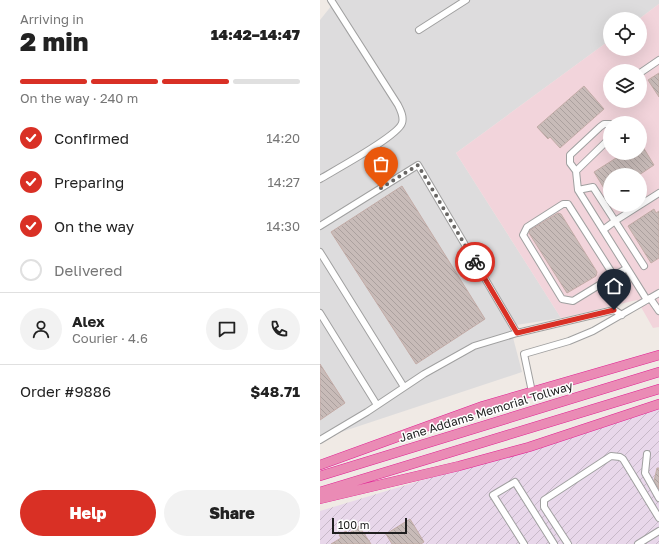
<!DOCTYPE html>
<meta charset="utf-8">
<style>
body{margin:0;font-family:"Golos Text",sans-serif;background:#f2f2f2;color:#222;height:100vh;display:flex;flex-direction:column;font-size:15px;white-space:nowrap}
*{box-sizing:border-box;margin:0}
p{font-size:13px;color:#767676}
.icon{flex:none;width:22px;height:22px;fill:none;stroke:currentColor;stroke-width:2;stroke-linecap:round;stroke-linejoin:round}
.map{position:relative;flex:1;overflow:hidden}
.sheet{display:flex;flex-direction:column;background:#fff;width:320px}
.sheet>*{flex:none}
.tools{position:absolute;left:283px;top:12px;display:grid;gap:8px}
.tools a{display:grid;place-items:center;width:44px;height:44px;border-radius:50%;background:#fff;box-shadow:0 4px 16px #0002;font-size:20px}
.scale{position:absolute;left:12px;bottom:10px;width:75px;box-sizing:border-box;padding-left:4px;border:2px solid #1f1f1f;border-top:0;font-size:11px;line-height:14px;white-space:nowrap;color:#1f1f1f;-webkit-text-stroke:3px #fff;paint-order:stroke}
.pin{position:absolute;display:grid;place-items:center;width:34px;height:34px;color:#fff;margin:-41px -17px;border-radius:50% 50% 50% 0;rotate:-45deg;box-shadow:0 0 4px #0007}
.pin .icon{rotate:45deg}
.courier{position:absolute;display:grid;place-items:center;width:40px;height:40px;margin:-20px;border:3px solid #d93025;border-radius:50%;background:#fff;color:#222;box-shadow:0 1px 5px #0007}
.summary em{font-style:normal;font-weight:800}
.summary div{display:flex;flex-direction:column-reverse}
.summary{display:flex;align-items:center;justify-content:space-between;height:68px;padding:0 20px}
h1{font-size:26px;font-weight:800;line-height:30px}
.bar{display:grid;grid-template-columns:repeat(4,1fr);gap:6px 4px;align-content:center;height:48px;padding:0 20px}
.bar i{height:5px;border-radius:3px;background:#e0e0e0}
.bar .on{background:#d93025}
.bar p{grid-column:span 4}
.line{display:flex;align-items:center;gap:10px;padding:0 20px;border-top:1px solid #e0e0e0}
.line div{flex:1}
.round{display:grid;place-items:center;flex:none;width:42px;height:42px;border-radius:21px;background:#f2f2f2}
ol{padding:0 20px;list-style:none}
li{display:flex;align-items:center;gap:12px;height:44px}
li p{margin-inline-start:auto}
li .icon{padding:4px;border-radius:50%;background:#d93025;color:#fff;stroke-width:4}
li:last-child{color:#767676}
li i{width:22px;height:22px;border:2px solid #e0e0e0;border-radius:50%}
.cta{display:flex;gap:8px;margin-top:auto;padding:8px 20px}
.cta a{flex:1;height:46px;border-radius:24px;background:#d93025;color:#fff;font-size:16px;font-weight:800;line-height:46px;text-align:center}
.cta a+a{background:#f2f2f2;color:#222}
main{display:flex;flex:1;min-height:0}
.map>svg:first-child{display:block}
.residential{fill:#dddcdd}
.commercial{fill:#f2d4db;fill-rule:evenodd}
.industrial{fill:url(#industrial-furrows)}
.building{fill:url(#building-back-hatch);stroke:#c3aca7}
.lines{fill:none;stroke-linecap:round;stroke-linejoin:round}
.minor-casing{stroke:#a0a0a0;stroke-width:8}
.highway-casing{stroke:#e12094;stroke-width:10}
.minor{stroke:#fff;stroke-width:6}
.highway{stroke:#ea8bb5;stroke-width:9}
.done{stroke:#686664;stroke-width:4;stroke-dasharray:0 7.2}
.route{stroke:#d93025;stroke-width:5}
.labels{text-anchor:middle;stroke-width:3;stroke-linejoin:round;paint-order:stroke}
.street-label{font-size:12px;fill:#1f1f1f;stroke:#fff}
</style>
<main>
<section class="sheet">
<div class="summary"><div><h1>2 min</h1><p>Arriving in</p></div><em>14:42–14:47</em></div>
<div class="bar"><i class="on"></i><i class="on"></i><i class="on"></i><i></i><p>On the way · 240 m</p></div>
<ol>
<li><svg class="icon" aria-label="check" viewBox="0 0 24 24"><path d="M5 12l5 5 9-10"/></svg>Confirmed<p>14:20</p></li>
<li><svg class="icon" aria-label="check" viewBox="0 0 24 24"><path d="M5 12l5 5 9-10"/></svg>Preparing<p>14:27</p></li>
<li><svg class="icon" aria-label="check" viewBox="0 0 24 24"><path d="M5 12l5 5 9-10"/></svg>On the way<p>14:30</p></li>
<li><i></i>Delivered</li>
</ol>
<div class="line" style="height:72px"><a class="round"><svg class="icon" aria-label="person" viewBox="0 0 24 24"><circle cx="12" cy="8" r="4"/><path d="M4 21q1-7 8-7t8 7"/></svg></a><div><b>Alex</b><p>Courier · 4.6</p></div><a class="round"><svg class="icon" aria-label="chat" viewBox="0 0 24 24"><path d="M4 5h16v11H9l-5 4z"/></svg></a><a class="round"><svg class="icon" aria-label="phone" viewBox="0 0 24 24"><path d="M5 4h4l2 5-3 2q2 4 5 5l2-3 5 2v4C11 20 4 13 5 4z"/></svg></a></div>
<div class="line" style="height:52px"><div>Order #9886</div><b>$48.71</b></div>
<div class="cta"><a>Help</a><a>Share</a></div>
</section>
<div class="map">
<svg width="339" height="544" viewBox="0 0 339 544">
<defs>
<pattern id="industrial-furrows" width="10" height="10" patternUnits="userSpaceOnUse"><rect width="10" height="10" fill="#e8d7ea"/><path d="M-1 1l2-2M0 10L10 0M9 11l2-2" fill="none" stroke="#c7b8c8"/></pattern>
<pattern id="building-back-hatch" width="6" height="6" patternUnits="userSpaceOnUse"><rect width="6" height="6" fill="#c8bbb8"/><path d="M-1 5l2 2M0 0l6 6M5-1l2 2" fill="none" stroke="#aba09e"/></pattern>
</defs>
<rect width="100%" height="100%" fill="#f0eae5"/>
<path class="residential" d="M16,0H339V4L319,19H290V40L136,153L241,318L190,326L202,372L0,439V20Z"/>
<path class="commercial" d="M339,4V327L333,328L317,300L241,318L136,153L290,40V49H320V19H319ZM290,71H320V101H290ZM290,123H320V153H290ZM290,175H320V205H290Z"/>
<path class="industrial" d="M339,409V544H0V511Z"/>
<path class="building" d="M339,73V97L328,80Z
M264,86L284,109L240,148L230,137L228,139L217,127Z
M320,142L334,165L319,175H290V198L274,172L304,153H320Z
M82,186L165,319L96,364L11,232Z
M334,209L336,213L339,211V258L331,263L308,226Z
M238,213L241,214L277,272L276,276L247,293L209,233L210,230Z
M0,364L25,403L0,420Z
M337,468H339V489L334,481Z
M90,519L104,542L101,544H72L66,534Z
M39,526L51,544H11L21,538L19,535L26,531L28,534Z"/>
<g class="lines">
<defs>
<path id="minor" d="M99,30L146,0
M320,73L339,60
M290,124H284L280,127L250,155V163L256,171L258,190L327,300
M256,171L290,138
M0,179C15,170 78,136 82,123C84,117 81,111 78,105L11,0
M258,190L273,187L295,221L339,193
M0,226L98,165L197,333
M283,230L295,221L324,266
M0,252L84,387
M294,276L248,204H243L207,227L203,235L242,299L253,301L307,268
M330,298L339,311
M0,313L57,405
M212,392L204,354L249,341L273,331L339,293
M0,440L47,412L104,374L154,346L197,333L294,310L302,315
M327,454L325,473L339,498
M204,544L173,495L195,482L234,544
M248,544L224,507V500L291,456L300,457L303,459L339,518
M318,544L339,531"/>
<path id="highway" d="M0,465L163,406L339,355
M0,476L339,372
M0,492L339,389
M0,499L139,466L209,447L339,404"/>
</defs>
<use href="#minor" class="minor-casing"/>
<use href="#highway" class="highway-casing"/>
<use href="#minor" class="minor"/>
<use href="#highway" class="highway"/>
</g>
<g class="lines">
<path class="done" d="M61,188L98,165L155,262"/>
<path class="route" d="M155,262L197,333L294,310"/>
</g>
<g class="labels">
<g class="street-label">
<text transform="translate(166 412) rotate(-17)" y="4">Jane Addams Memorial Tollway</text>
</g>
</g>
</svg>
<div class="tools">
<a><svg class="icon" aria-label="locate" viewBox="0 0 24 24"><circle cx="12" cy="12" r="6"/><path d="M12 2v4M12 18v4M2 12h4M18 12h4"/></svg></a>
<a><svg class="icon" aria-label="layers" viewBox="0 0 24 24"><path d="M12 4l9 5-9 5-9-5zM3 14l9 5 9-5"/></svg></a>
<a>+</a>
<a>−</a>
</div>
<div class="scale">100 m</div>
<div class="pin" style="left:61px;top:188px;background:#ea580c"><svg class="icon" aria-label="bag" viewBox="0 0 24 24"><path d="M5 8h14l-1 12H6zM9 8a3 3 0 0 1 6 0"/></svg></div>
<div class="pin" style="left:294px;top:310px;background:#1f2937"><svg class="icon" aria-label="home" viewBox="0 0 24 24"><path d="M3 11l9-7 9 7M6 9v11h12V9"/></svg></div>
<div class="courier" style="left:155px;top:262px"><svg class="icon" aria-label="bike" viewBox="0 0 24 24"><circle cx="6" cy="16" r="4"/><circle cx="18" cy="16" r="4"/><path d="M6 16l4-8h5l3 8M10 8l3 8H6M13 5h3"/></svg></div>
</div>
</main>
